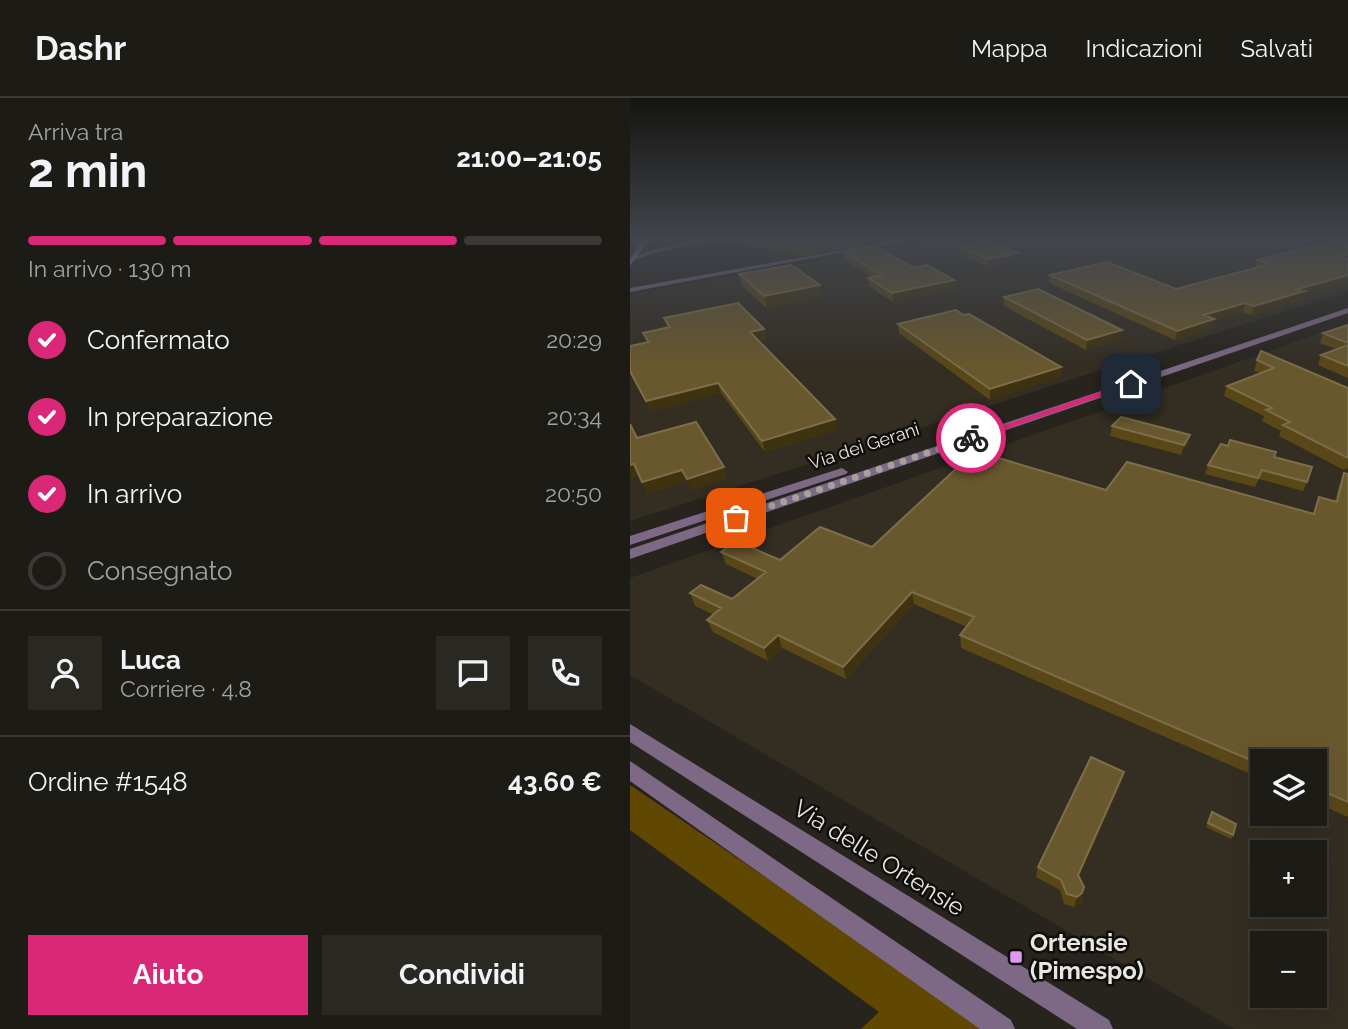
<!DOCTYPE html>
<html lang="it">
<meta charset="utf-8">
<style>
body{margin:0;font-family:Raleway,sans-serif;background:#2a2823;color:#f1f3f6;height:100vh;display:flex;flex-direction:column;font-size:26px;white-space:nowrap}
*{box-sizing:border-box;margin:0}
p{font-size:23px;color:#a0a1a1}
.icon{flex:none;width:38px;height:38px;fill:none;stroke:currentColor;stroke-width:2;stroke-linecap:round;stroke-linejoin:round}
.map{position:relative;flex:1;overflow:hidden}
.sheet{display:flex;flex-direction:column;background:#1d1b16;width:630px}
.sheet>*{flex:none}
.buttons{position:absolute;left:620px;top:651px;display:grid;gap:14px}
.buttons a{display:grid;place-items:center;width:77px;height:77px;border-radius:0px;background:#1d1b16;box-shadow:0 7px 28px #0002,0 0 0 2px #3b3935;font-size:35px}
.pin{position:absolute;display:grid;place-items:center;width:60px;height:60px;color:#fff;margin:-30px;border-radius:14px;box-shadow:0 4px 10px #0006}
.courier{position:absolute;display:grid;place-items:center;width:70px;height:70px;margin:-35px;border:5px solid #db2777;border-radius:50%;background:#fff;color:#222;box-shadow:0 2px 9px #0007}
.head em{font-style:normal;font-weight:700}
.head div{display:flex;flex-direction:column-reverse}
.head{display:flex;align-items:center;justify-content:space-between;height:119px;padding:0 28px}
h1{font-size:46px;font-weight:700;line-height:52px}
.bar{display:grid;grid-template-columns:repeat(4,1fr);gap:10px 7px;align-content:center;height:84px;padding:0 28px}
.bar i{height:9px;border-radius:5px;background:#3b3935}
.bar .current{background:#db2777}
.bar p{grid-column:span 4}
.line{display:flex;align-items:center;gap:18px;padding:0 28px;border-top:2px solid #3b3935}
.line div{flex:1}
.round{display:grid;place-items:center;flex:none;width:74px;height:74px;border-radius:0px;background:#2a2823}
ol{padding:0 28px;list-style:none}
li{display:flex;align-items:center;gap:21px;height:77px}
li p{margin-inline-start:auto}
li .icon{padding:7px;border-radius:50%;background:#db2777;color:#fff;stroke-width:4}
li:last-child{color:#a0a1a1}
li i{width:38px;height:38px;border:4px solid #3b3935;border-radius:50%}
.primary-button{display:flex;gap:14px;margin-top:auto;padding:14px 28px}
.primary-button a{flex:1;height:80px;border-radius:0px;background:#db2777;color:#fff;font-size:28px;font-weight:700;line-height:80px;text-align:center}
.primary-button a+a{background:#2a2823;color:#f1f3f6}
header{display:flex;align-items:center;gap:42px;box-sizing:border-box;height:98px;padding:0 35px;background:#1d1b16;border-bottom:2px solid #3b3935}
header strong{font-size:33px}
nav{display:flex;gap:38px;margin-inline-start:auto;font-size:24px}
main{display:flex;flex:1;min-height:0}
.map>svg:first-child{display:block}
.built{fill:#332d22;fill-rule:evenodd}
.green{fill:#614802}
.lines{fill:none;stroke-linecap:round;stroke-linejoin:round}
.minor{fill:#7d6885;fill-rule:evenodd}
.tertiary{fill:#7d6885;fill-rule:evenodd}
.secondary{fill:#b08dbc;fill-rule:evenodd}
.wall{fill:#5a4718}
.shaded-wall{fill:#3f3211}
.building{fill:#69582e;stroke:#7d6e4a;stroke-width:2}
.route{fill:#db2777}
.done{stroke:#a4a29d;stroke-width:7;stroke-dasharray:0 12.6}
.poi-dot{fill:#dd99f4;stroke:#0f0e0b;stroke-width:2.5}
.labels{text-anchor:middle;stroke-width:5;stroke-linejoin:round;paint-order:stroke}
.far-street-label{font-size:18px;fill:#e8e6e2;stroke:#0f0e0b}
.near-street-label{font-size:24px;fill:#e8e6e2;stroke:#0f0e0b}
.near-poi-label{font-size:24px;font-weight:bold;fill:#e8e6e2;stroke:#0f0e0b;text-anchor:start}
</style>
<header>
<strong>Dashr</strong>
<nav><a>Mappa</a><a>Indicazioni</a><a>Salvati</a></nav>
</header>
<main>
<section class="sheet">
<div class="head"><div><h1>2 min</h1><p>Arriva tra</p></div><em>21:00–21:05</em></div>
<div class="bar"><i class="current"></i><i class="current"></i><i class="current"></i><i></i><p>In arrivo · 130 m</p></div>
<ol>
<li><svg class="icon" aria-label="check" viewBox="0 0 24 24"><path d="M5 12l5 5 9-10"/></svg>Confermato<p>20:29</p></li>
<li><svg class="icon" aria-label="check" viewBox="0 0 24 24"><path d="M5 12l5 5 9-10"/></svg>In preparazione<p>20:34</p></li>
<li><svg class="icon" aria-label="check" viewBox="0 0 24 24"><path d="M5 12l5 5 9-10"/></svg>In arrivo<p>20:50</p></li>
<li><i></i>Consegnato</li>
</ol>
<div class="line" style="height:126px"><a class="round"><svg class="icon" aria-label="person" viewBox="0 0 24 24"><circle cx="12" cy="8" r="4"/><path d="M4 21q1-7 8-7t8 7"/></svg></a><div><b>Luca</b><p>Corriere · 4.8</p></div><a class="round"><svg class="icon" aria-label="chat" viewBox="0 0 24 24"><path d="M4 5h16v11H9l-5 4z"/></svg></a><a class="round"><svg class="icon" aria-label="phone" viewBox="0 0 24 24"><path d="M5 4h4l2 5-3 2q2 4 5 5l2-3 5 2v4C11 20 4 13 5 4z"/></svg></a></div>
<div class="line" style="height:91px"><div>Ordine #1548</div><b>43.60 €</b></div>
<div class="primary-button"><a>Aiuto</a><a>Condividi</a></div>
</section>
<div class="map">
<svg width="718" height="931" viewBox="0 0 718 931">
<rect width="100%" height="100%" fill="#27241e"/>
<path class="built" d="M303,142H718V193L0,423V196Z
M718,225V931H604L0,577V480ZM632,663H684V716H632ZM632,754H684V807H632ZM632,845H684V898H632Z"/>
<path class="green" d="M98,142H259L171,158Z
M0,687L322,906L358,931H231L249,914L0,732Z"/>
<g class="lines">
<path class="minor" d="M69,142H79L28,154L4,162L1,160L24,151Z
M0,626L479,922L483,931H447L0,644Z
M0,663L381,922L385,931H350L0,683Z"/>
<path class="tertiary" d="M269,142H279L0,194V190Z
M718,210V215L0,461V451Z
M212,370L218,374L216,376L0,447V438Z"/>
<path class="secondary" d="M13,142H19L0,168V161Z"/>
</g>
<path class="wall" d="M709,142L673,197L672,202L621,217L613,214L583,223L582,231L545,242L419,185L420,177L546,191L625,170L627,162Z
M329,148L388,155L387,163L358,169L329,156Z
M214,154L284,170L325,191L263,204L239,188L238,180L242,179L215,162Z
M109,176L190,187L192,199L137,210L112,188Z
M374,199L492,232L491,241L456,252L374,208Z
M34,220L134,231L136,241L129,243L205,321L207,332L135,354L91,295L21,313L0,275V248L17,245L13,235L37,230Z
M268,226L431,269V279L360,302L269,235Z
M718,227V280L688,267L691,257L706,251L690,245L693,235Z
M627,262L718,290V370L714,372L649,338L651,333L632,323L634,318L594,298L597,288L630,275L624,273Z
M482,328L560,337L558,347L551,357L480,338Z
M644,359L677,384L673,393L629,381L625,389L575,376L578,367Z
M714,375L718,376V719L684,704V663H632V681L331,550L330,537L337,529L284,506L216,581L152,550L138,563L83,534L77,522L84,517L65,508L60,495L102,501L128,481L96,466L91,454L150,462L242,449L476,392L683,416L689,399L705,403L709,387Z
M494,674L491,686L449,779L452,800L450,806L444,809L434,806L430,792L406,779L408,769Z
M582,714L603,737L601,741L576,729Z"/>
<path class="shaded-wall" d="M388,155L387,163L358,169V161Z
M718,177V184L673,197L672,202L621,217L624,208L668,191Z
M324,182L325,191L263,204L262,195Z
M190,187L192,199L137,210L134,198Z
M615,205L613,214L583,223L582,231L545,242L547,233L574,217Z
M134,231L136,241L123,244L120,234Z
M492,232L491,241L456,252L457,242Z
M431,269V279L360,302V291Z
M88,285L91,295L21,313L16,303Z
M205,321L207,332L135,354L132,343Z
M560,337L558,347L551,357L554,347Z
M4,366L9,378L0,380V367Z
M94,369L98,381L61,393L57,381Z
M52,372L56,384L17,396L12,384Z
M282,494L284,506L216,581L213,569Z
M148,537L152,550L138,563L134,550Z
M494,674L491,686L446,787L448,777Z
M454,789L450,806L444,809L447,799Z"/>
<path class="building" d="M358,142L388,155L358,161L329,148Z
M709,142H718V156L710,159L718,161V177L668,191L675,193L624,208L615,205L574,217L584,221L547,233L420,177L477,164L546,191L640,166L627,162Z
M245,148L284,170L297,167L324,182L262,195L238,180L251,177L214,154Z
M161,167L190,187L134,198L109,176Z
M408,191L492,232L457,242L374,199Z
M108,205L134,231L120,234L205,321L132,343L88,285L16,303L0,273V248L19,244L13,235L40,229L34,220Z
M326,212L333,217L339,216L431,269L360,291L268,226Z
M718,227V245L693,235Z
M718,247V268L691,257Z
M631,253L718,290V360L653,327L660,324L636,312L642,310L597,288L644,270L627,262Z
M491,319L560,337L554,347L482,328Z
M66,324L94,369L57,381L52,372L12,384L4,366L0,367V326L7,340Z
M600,342L646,354L644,359L682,369L677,384L632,372L628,380L578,367L591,346L598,348Z
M345,353L476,392L497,364L684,416L689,399L707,404L714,375L718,376V704L684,689V663H632V667L330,537L344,519L282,494L213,569L148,537L134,550L77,522L91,510L60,495L71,487L102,501L136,474L91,454L106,443L150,462L190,429L242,449Z
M461,659L494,674L448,777L454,789L452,795L447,799L437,796L431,782L408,769Z
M582,714L606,726L603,737L578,725Z"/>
<linearGradient id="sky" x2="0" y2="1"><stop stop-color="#151410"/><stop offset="0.52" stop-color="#41454c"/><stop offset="1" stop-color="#41454c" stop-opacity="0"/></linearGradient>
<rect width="718" height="272" fill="url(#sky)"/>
<path class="route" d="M501,283L504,287L344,342L337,340Z"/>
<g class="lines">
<path class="done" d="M106,420L341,340"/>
</g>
<rect class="poi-dot" x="379" y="852" width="14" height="14" rx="3.5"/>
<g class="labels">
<g class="far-street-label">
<text transform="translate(234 348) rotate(-18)" y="6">Via dei Gerani</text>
</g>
<g class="near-street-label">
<text transform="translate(249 760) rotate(32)" y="8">Via delle Ortensie</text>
</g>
<g class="near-poi-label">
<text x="400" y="853">Ortensie<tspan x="400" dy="28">(Pimespo)</tspan></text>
</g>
</g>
</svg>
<div class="buttons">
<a><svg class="icon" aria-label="layers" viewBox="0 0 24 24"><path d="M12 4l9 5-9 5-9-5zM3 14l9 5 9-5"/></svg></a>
<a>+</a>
<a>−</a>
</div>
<div class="pin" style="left:106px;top:420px;background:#ea580c"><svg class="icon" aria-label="bag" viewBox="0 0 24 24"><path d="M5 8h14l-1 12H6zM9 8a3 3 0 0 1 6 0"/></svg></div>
<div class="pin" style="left:501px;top:286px;background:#1f2937"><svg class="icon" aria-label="home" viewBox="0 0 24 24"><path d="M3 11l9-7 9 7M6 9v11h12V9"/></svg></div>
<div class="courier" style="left:341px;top:340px"><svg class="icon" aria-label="bike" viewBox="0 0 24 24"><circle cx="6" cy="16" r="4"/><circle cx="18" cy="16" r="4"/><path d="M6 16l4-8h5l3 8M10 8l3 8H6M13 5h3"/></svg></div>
</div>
</main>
